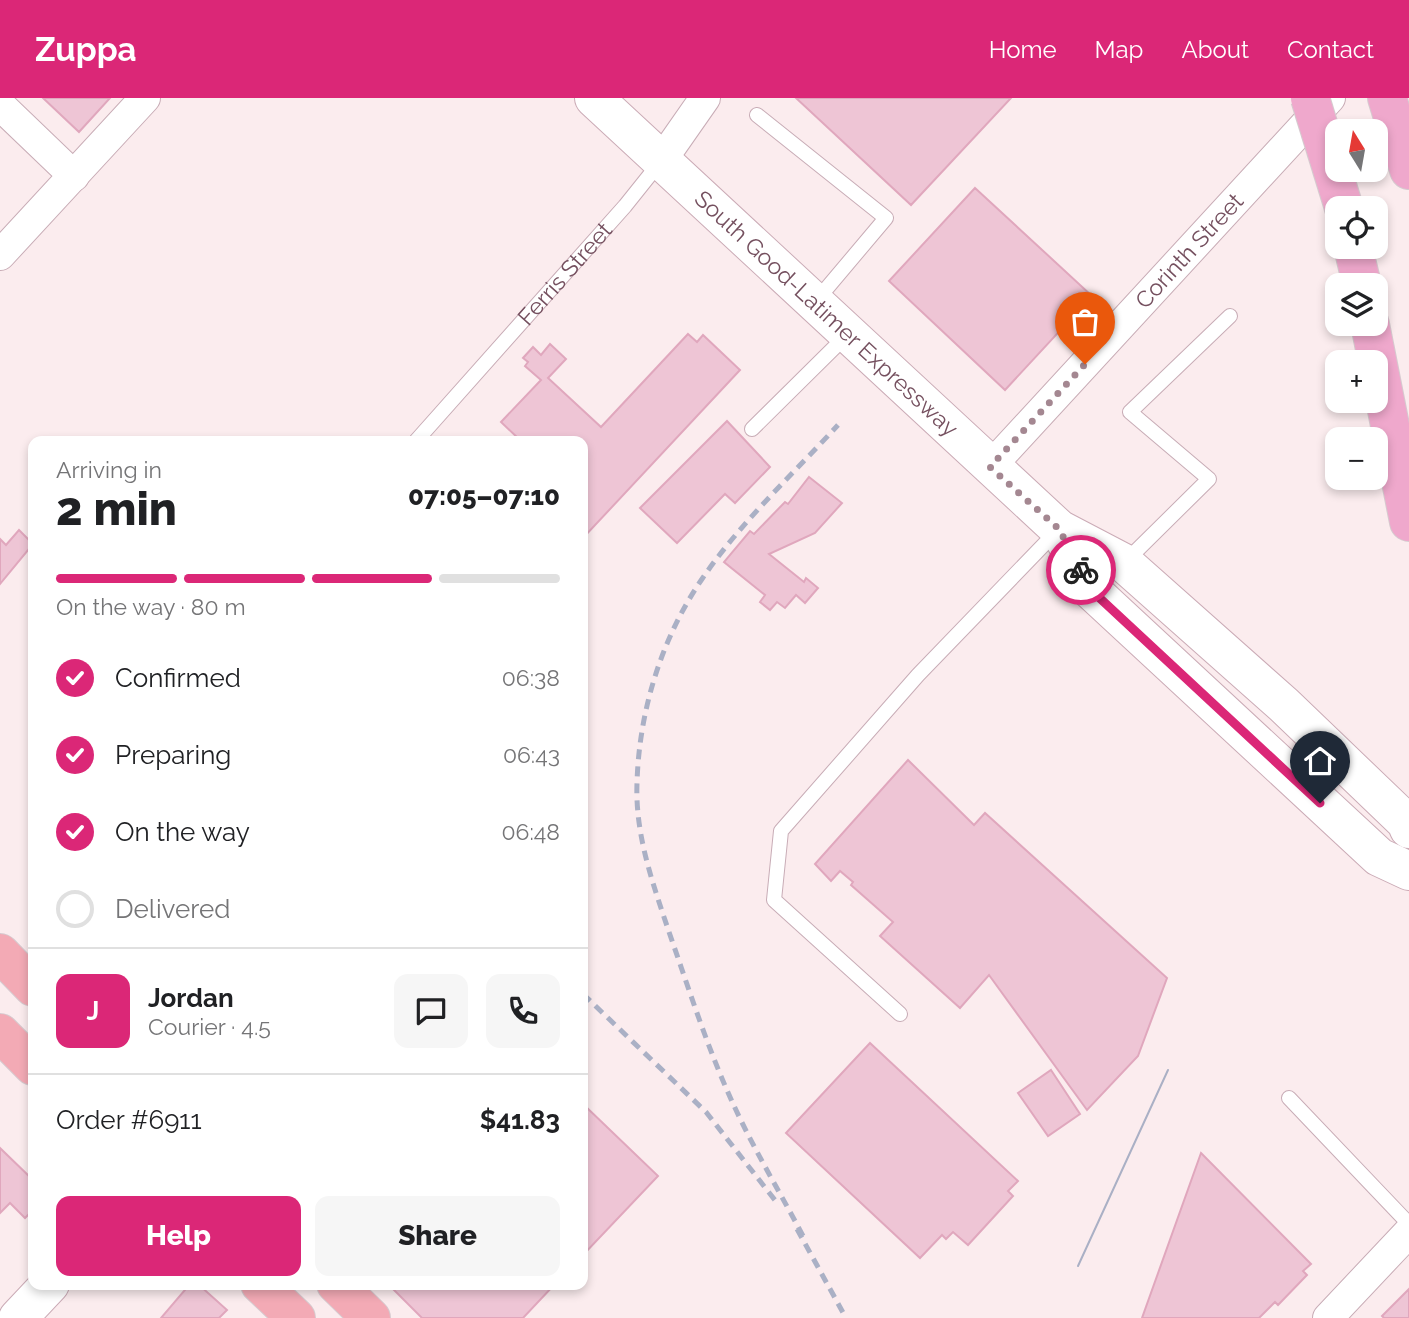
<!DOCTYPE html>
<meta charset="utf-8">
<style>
body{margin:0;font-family:Raleway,sans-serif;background:#f6f6f6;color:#202124;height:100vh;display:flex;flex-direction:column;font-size:26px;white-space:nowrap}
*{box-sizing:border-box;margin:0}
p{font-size:23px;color:#757577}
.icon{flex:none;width:38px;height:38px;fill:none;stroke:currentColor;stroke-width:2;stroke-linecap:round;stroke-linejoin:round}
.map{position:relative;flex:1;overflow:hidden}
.drawer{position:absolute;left:28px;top:338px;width:560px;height:854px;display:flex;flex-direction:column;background:#fff;border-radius:14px;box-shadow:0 4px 10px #0003}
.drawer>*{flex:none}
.needle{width:46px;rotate:349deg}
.controls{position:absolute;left:1325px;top:21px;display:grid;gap:14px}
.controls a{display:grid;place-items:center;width:63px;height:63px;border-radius:14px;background:#fff;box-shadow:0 4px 10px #0003;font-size:35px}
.pin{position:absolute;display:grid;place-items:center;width:60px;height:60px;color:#fff;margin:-72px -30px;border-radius:50% 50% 50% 0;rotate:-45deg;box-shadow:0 0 7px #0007}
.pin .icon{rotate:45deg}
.courier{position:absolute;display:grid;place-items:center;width:70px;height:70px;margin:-35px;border:5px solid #db2777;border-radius:50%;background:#fff;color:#222;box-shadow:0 2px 9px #0007}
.head em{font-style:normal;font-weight:800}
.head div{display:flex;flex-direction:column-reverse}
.head{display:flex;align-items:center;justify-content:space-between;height:119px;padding:0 28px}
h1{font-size:46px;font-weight:800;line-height:52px}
.bar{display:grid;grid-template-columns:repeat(4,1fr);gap:10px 7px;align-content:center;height:84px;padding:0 28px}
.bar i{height:9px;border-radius:5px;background:#e0e0e0}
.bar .selected{background:#db2777}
.bar p{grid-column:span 4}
.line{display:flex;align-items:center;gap:18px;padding:0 28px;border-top:2px solid #e0e0e0}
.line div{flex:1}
.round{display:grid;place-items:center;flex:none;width:74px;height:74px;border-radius:14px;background:#f6f6f6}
ol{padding:0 28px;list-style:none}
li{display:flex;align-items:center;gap:21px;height:77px}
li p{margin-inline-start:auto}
li .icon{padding:7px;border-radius:50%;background:#db2777;color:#fff;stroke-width:4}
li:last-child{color:#757577}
li i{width:38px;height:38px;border:4px solid #e0e0e0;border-radius:50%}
.action{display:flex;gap:14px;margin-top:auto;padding:14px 28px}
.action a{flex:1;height:80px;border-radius:14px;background:#db2777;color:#fff;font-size:28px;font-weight:800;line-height:80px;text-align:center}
.action a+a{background:#f6f6f6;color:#202124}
header{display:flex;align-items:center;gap:42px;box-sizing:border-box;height:98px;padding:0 35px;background:#db2777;color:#fff}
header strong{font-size:33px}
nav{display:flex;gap:38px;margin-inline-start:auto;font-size:24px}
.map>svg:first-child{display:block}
.building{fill:#eec5d5;stroke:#e0a7bd;stroke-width:2}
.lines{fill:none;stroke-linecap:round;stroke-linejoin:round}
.lane-casing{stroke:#c8acb6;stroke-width:16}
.street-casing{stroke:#c8acb6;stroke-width:32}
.secondary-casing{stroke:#cbabb6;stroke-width:40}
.primary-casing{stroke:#d6cacf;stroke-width:40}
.highway-casing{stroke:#d6cacf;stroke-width:40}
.lane{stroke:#fff;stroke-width:14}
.street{stroke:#fff;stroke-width:30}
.secondary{stroke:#fff;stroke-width:38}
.primary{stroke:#f3aab5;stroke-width:38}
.highway{stroke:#efa8cc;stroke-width:38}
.tram{stroke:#aab0c5;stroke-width:2}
.rail{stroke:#aab0c5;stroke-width:5;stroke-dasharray:10 7;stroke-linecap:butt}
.highway-bridge-casing{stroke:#d6cacf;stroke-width:40;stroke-linecap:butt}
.highway-bridge{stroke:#efa8cc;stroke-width:38}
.done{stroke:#a48791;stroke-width:7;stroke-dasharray:0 12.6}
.route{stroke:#db2777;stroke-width:9}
.labels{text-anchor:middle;stroke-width:5;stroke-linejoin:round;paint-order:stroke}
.street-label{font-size:23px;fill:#75505f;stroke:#fef2f4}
</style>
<header>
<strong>Zuppa</strong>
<nav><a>Home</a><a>Map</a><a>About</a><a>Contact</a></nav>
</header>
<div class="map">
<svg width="1409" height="1220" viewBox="0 0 1409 1220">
<rect width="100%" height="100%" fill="#fbecee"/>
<path class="building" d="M43,0H110L79,34Z
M796,0H1011L911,107Z
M975,90L1092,198L1005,292L889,183Z
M688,236L697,244L703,237L740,272L583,440V343H521L501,324L541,282L525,268L528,264L523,260L533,249L541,257L550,246L566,261L548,280L601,329Z
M727,323L770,369L735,405L725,396L677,445L640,410Z
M809,379L842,405L815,435L769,456L804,484L806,480L818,490L805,505L796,497L785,510L777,504L770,512L760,504L765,497L724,464L750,433L754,436L785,404L788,406Z
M19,432L33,446L0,486V441L6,447Z
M908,662L974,727L985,715L1167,880L1138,958L1087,1012L989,877L960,910L880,838L893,824L851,787L853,784L840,773L831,783L815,766Z
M870,945L1018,1083L1008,1093L1013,1098L968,1147L953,1134L946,1141L942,1137L920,1160L786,1035Z
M1051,972L1080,1016L1048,1038L1018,995Z
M583,1006L658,1078L583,1157Z
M0,1050L33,1082V1112L25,1120L10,1105L0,1115Z
M1201,1055L1311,1166L1303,1173L1307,1177L1278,1207L1275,1204L1259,1220H1142Z
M190,1186H198L227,1212L219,1220H161Z
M388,1186H555L523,1220H422Z
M1409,1191V1220H1384L1382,1218Z"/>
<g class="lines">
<defs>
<g id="lane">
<path d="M757,17L886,120L816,203"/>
<path d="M752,331L847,237"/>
<path id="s1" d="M416,343L625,108L661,63"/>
<path d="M1125,464L1209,381L1130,314L1230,218"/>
<path d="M900,916L774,802L781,733L918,577L1058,432"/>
<path d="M1289,1000L1409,1126"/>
</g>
<g id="street">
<path d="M0,7L74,78"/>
<path d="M661,63L705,0"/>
<path d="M0,157L145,0"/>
<path id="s2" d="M990,369L1330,0"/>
<path d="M1328,1220L1409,1134"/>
</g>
<g id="secondary">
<path id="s3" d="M594,0L1059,431L1124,465L1284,607L1406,724L1409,731"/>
<path d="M1059,431L1091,492L1379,759L1409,773"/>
<path d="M18,1220L50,1186"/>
</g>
<path id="primary" d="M0,855L33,889
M0,935L33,968
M260,1186L296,1220
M336,1186L371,1220"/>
<path id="highway" d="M1387,0L1409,72
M1353,149L1362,187
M1370,226L1409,424"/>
</defs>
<use href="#lane" class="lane-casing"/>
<use href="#street" class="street-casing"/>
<use href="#secondary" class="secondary-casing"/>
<use href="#primary" class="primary-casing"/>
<use href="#highway" class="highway-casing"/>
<use href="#lane" class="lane"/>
<use href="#street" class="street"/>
<use href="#secondary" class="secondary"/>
<use href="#primary" class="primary"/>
<use href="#highway" class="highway"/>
<path class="tram" d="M1078,1168L1168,972"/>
<path class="rail" d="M583,896L706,1014L778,1106
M797,1131L846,1220
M803,1138C781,1096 756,1055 736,1012C709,955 690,894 669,834C653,786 635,737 637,685C639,614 661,541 702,481C740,425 792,377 838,327"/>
<defs>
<path id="highway-bridge" d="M1310,0L1344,110"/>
</defs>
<use href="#highway-bridge" class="highway-bridge-casing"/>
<use href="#highway-bridge" class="highway-bridge"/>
</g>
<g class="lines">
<path class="done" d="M1081,472L1059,431L990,369L1085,266"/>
<path class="route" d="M1081,472L1091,492L1320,705"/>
</g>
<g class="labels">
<g class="street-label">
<text dy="8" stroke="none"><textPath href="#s2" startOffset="294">Corinth Street</textPath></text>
<text dy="8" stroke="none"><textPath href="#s1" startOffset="224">Ferris Street</textPath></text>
<text dy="8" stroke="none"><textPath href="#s3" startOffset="317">South Good-Latimer Expressway</textPath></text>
</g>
</g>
</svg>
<div class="controls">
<a><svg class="needle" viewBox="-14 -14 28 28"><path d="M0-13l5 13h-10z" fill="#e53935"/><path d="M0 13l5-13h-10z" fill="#757577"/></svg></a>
<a><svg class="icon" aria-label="locate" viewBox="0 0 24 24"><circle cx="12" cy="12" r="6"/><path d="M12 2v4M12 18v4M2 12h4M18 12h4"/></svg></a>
<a><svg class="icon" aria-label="layers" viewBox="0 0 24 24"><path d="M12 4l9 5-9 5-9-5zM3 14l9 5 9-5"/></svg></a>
<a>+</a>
<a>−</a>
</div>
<div class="pin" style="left:1085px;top:266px;background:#ea580c"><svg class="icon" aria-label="bag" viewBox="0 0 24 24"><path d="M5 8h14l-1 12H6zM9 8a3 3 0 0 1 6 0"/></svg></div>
<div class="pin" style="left:1320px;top:705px;background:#1f2937"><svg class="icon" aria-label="home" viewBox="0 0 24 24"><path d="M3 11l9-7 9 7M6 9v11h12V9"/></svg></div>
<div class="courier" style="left:1081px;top:472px"><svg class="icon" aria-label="bike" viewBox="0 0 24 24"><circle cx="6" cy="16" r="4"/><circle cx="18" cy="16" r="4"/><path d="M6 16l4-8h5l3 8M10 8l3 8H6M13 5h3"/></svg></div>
<section class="drawer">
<div class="head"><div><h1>2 min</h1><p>Arriving in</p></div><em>07:05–07:10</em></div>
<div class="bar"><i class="selected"></i><i class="selected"></i><i class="selected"></i><i></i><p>On the way · 80 m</p></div>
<ol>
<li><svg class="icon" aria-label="check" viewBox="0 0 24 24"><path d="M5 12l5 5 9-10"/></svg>Confirmed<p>06:38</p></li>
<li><svg class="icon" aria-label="check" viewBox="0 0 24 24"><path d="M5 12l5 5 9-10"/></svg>Preparing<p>06:43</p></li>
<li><svg class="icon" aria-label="check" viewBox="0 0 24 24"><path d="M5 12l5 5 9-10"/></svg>On the way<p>06:48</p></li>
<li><i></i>Delivered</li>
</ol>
<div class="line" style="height:126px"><b class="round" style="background:#db2777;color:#fff">J</b><div><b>Jordan</b><p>Courier · 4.5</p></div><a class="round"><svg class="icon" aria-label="chat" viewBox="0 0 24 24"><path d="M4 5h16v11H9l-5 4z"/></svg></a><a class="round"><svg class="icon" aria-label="phone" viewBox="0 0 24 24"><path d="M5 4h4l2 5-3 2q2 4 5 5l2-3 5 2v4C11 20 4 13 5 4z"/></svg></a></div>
<div class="line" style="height:91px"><div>Order #6911</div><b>$41.83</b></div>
<div class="action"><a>Help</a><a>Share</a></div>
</section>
</div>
